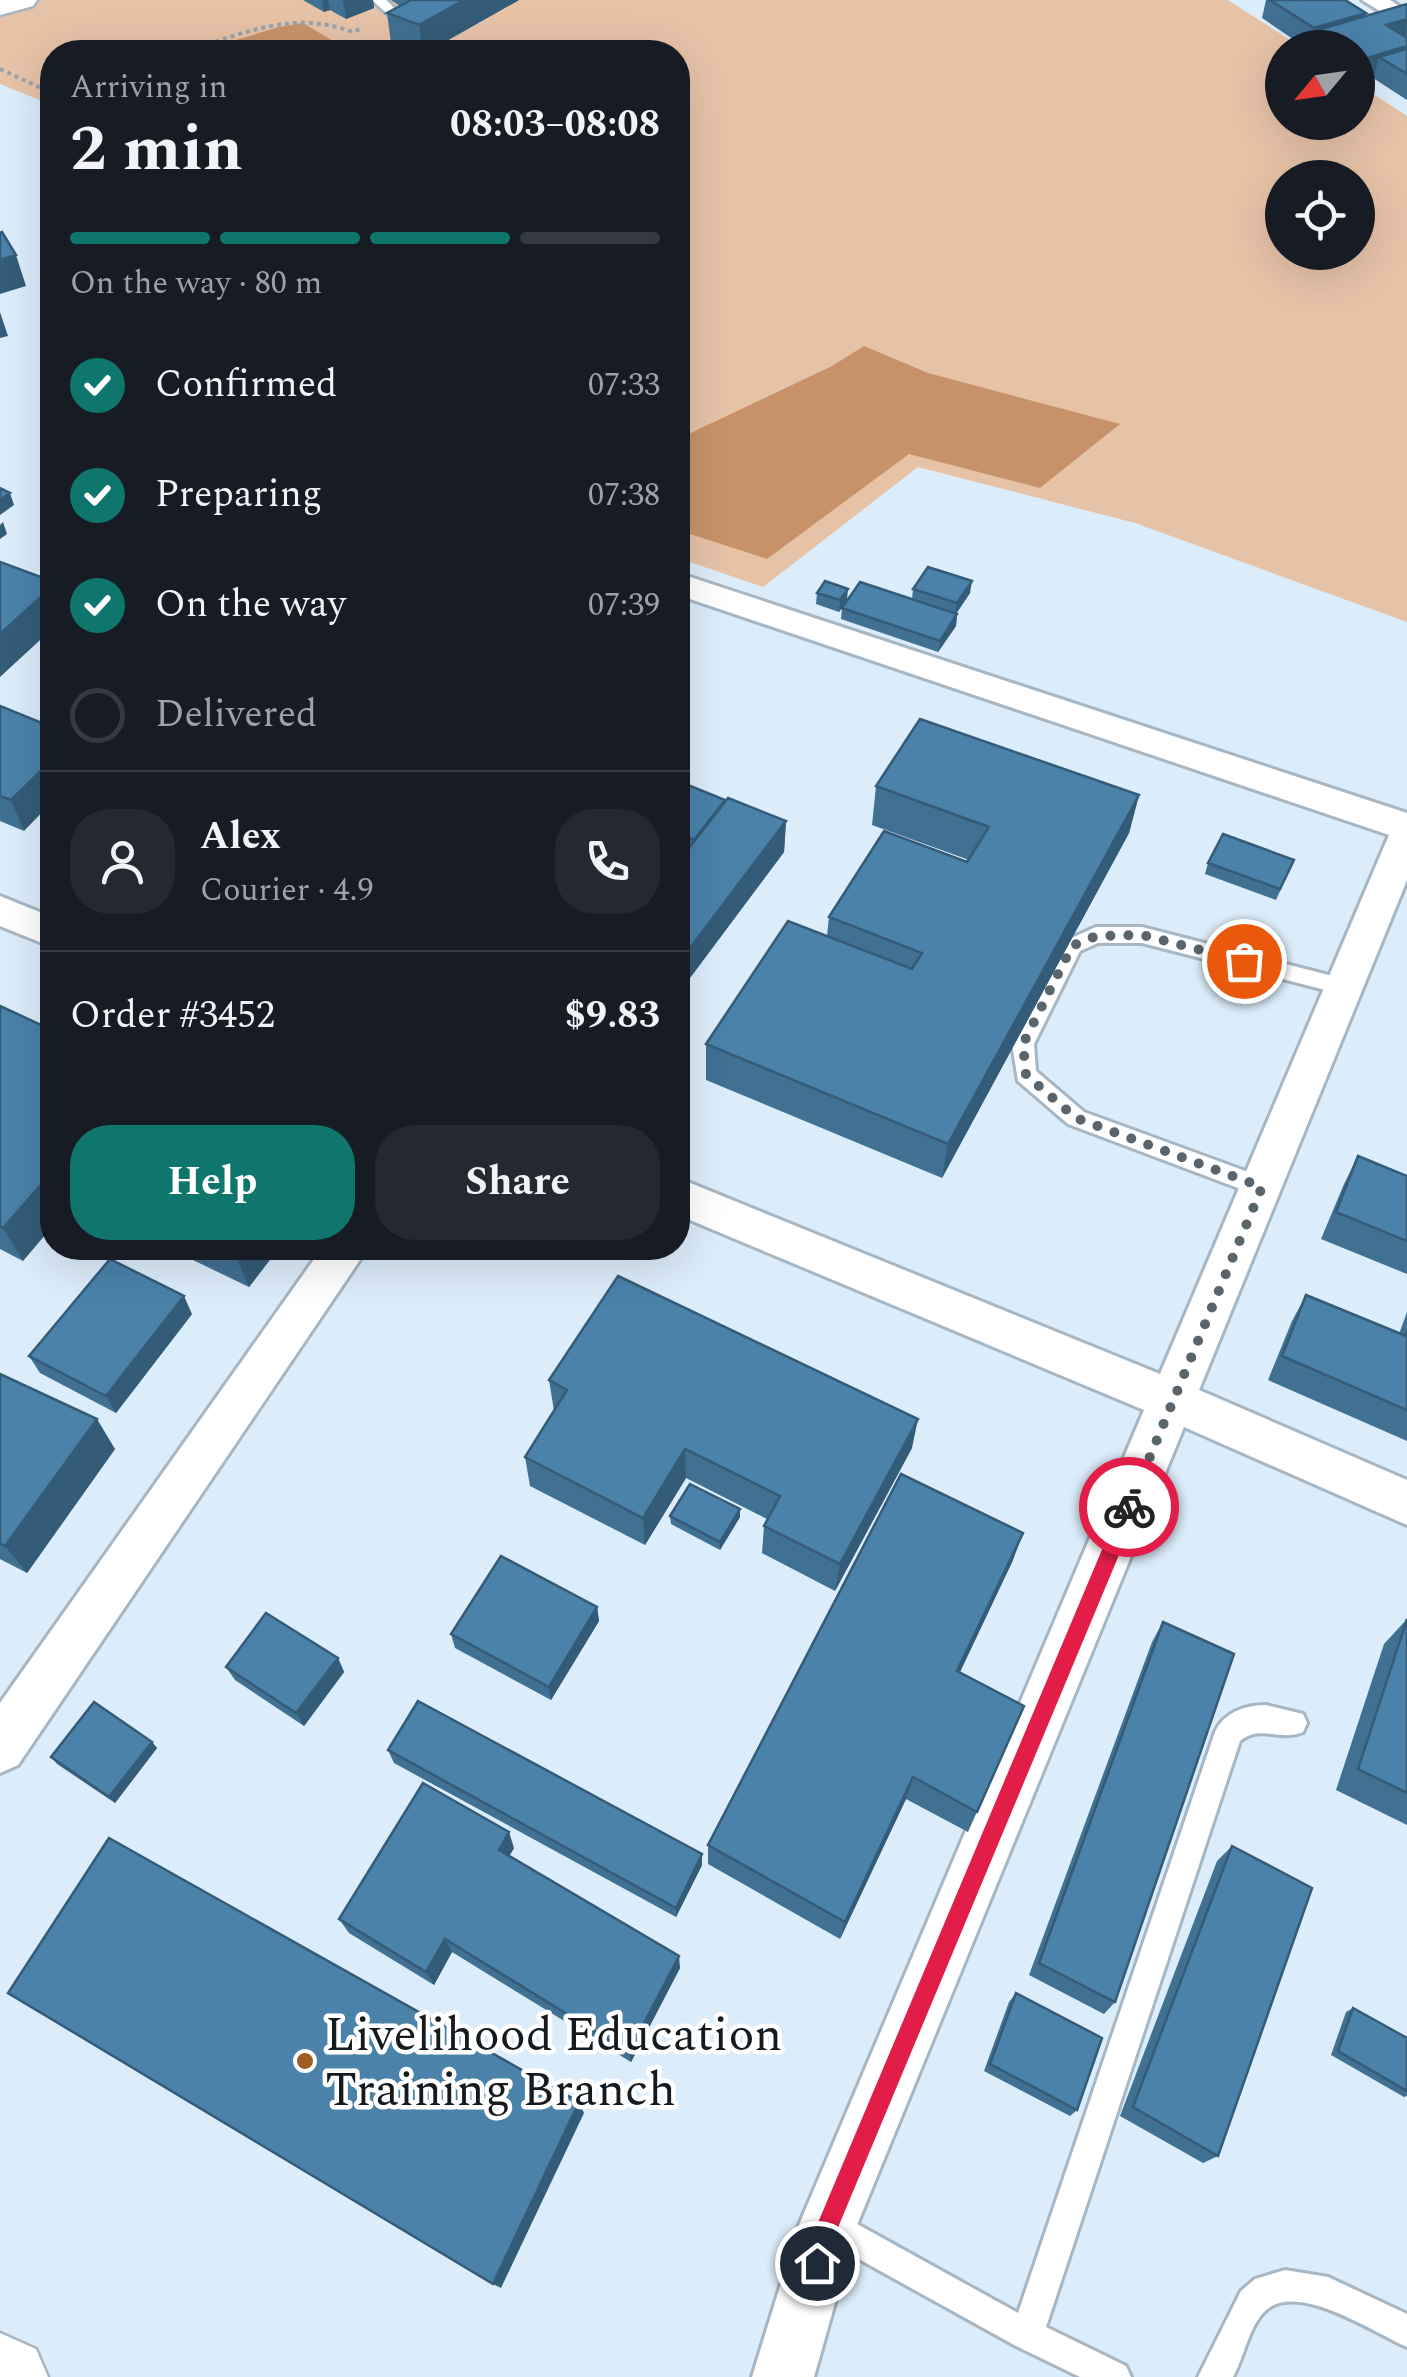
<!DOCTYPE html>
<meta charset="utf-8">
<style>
body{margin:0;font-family:Spectral,serif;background:#242831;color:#f1f3f6;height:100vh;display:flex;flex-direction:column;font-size:38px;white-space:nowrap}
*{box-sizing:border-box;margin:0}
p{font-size:32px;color:#9ea1a6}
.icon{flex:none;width:55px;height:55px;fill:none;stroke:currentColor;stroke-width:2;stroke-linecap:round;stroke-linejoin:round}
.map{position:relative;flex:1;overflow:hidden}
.drawer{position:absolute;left:40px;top:40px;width:650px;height:1220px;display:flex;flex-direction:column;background:#171b24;border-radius:40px;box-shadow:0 10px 40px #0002}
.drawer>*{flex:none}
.needle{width:65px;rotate:241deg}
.fabs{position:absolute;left:1265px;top:30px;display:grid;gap:20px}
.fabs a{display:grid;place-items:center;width:110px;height:110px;border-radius:50%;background:#171b24;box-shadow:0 10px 40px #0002;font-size:50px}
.pin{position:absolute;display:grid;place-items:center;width:85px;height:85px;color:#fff;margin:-42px;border:5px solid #fff;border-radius:50%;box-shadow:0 2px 10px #0007}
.courier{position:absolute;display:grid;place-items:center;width:100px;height:100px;margin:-50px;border:8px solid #e11d48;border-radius:50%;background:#fff;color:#222;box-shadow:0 2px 12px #0007}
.summary em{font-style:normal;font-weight:700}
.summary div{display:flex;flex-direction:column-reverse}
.summary{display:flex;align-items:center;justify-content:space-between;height:170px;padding:0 30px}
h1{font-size:65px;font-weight:700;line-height:75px}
.bar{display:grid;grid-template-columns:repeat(4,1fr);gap:15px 10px;align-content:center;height:120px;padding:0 30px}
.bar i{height:12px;border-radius:8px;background:#363941}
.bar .current{background:#0f766e}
.bar p{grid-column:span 4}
.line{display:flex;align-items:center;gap:25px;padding:0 30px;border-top:2px solid #363941}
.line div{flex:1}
.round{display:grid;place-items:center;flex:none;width:105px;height:105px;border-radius:40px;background:#242831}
ol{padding:0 30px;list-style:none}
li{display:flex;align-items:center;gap:30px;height:110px}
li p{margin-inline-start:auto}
li .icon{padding:10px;border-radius:50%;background:#0f766e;color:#fff;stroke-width:4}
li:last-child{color:#9ea1a6}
li i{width:55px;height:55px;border:5px solid #363941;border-radius:50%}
.button{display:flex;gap:20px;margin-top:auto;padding:20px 30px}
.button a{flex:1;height:115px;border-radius:40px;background:#0f766e;color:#fff;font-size:40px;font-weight:700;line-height:115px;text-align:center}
.button a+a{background:#242831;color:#f1f3f6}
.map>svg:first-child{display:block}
.green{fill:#e6c2a7;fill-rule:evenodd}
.water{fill:#c79269}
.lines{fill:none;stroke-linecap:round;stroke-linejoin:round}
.lane-casing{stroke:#a6b6c3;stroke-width:6}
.street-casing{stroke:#a6b6c3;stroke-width:6}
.secondary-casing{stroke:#a6b6c3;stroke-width:5}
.path{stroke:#96a3ad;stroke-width:4;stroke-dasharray:4 4;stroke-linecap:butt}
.lane{fill:#fff;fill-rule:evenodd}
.street{fill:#fff;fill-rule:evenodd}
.secondary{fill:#fff;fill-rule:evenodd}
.wall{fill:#407092}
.shaded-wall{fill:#345b77}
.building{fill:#4a82aa;stroke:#345b77;stroke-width:2.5}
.route{fill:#e11d48}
.done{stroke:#5a646b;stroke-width:10;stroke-dasharray:0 18}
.poi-dot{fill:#9e5e26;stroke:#fff;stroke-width:4}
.labels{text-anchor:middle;stroke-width:9;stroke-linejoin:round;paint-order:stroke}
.near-poi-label{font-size:48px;fill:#141a1e;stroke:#fff;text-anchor:start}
</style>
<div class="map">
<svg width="1407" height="2377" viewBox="0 0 1407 2377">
<rect width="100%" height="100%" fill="#dbecfa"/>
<path class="green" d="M0,0H1228L1301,47L1282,48V122H1358V84L1407,116V622L1135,523L918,467L763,587L678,558V52H52V105L0,84ZM1282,178H1358V252H1282Z"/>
<path class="water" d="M303,23L333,41L343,52H196L279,27Z
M864,346L928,373L1120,424L1040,488L909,454L767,559L678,530V439L832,366Z"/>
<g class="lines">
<defs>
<path id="lane" d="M372,0H386L403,16L393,19Z
M1096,927H1142L1352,981L1355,987L1345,995L1142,943H1098L1080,951L1034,1044L1036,1071L1084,1112L1270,1180L1273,1187L1270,1194H1254L1068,1124L1018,1081L1012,1044L1062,946L1065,941Z
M1266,1705L1303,1714L1307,1723L1303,1732C1281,1742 1261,1724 1240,1741L1046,2327L1126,2366L1131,2377H1080L1016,2346L817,2236L812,2225L817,2214L828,2209L839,2214L1018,2313L1215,1732C1224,1712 1246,1705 1266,1705Z
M1285,2270L1328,2277L1407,2314V2347C1374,2333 1294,2278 1263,2313C1248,2330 1244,2357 1233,2377H1198L1241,2291L1255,2279Z"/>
<path id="street" d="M1362,0H1390L1407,11V28Z
M678,573L1407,813V880L1199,1390L1407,1480V1525L1184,1427L857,2225L814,2377H752L799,2225L1144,1410L678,1215V1178L1160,1374L1389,835L678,595Z
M0,896L52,917V947L0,926Z
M322,1248H368L18,1765L0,1773V1703Z"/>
<path id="secondary" d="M0,0H37L33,6L0,15Z
M0,2333L36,2349L48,2377H0Z"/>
</defs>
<use href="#lane" class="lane-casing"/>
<use href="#street" class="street-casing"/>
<use href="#secondary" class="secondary-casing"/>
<path class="path" d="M185,52C241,34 294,9 352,32L363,28
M0,69L52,93"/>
<use href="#lane" class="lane"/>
<use href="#street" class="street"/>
<use href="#secondary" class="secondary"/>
</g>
<path class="wall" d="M303,0H373L374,8L346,19L330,10L324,12Z
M391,0H519L427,52H417L391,43L387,13L400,6Z
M1266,0H1345L1366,13L1365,16L1407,4V100L1373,78L1374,76L1358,80V48H1306L1262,18Z
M913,589L970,593L956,614H957L956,626L938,652L841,619L842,608L839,612L816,604L817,593L847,600L912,599Z
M0,706L24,831L0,821Z
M678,781L725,800L786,821L784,852L678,994V862L682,856L678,854Z
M876,786L1139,795L1129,833L942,1178L706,1080V1044L827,936L829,917L967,862L969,860L872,825Z
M1294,860L1276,900L1205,874L1208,863Z
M0,1006L23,1261L0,1249Z
M1358,1156L1407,1176V1274L1321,1239L1344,1184Z
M168,1248H279L249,1287Z
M1306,1295L1399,1334L1407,1312V1441L1268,1380L1292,1321Z
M192,1314L116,1413L40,1373L29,1356Z
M0,1374L115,1449L27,1573L0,1559Z
M549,1380L912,1448L835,1591L762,1553L764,1526L767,1519L686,1478L645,1545L530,1486L525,1457L554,1411Z
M670,1516L740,1517L720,1550L671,1524Z
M1013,1560L960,1672L1024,1706L968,1832L906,1799L840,1939L708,1864V1845Z
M597,1607L599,1621L551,1700L455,1648L451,1634Z
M1407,1619V1825L1336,1790L1384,1644Z
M1163,1622L1115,2002L1104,2014L1029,1975L1152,1642Z
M338,1658L344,1672L304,1726L235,1680L226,1667Z
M152,1742L157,1748L115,1803L57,1764L51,1757Z
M388,1750L702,1865L676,1917L394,1763Z
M1232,1846L1218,2156L1203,2163L1120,2116L1217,1861Z
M514,1848L509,1856L680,1968L631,2062L452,1952L434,1985L349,1933L339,1919Z
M1016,1993L1077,2110L1070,2116L984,2071L1009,2002Z
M1353,2008L1407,2038V2096L1404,2097L1331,2055L1346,2012Z"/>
<path class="shaded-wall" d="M322,0H328L330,10L324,12Z
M343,0H373L374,8L346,19Z
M426,0H519L427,52H423L419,25Z
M1366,13L1360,34L1318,30L1314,47L1309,48L1314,28Z
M1407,19L1406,38L1386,25Z
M1407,46V66L1379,57L1374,76L1358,80L1364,59Z
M16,255L26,286L0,294V260Z
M0,312L8,336L0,338Z
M10,493L14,505L0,515V500Z
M3,522L7,534L0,539V525Z
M972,581L970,593L955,615L957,603Z
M52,587V629L0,677V634Z
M848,589L847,600L839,612L840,600Z
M957,614L956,626L938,652L940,641Z
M52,760V802L24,831L11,800Z
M1139,795L1129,833L942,1178L948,1144Z
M786,821L784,852L678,994V964Z
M52,1172V1227L23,1261L3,1228Z
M241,1248H279L249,1287L235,1254Z
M184,1296L192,1314L116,1413L106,1396Z
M97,1419L115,1449L27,1573L5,1546Z
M918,1419L912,1448L835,1591L840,1564Z
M685,1449L686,1478L645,1545L643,1518Z
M740,1509V1517L720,1550V1542Z
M1023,1533L1013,1560L949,1695L957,1671Z
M597,1607L599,1621L551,1700L549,1687Z
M338,1658L344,1672L304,1726L296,1713Z
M152,1742L157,1748L115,1803L109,1797Z
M913,1777L906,1799L840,1939L845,1922Z
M509,1832L514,1848L504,1865L499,1850Z
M702,1854V1865L676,1917V1908Z
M445,1939L452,1952L434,1985L426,1972Z
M679,1956L680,1968L631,2062L629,2052Z
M579,2102L584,2113L501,2288L493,2284Z"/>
<path class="building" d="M411,0H464L419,25L387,13Z
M1270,0H1345L1366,13L1314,28Z
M1407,4V19L1386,25L1407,38V46L1364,59L1358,55V48H1346L1318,30Z
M1407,49V74L1379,57Z
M2,232L16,255L0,260V233Z
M0,488L10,493L0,500Z
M0,562L52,581V587L0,634Z
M928,567L972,581L957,603L913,589Z
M825,581L848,589L840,600L817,593Z
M860,582L957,614L940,641L842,608Z
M0,706L52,727V760L11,800L0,796Z
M920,719L1139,795L948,1144L706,1044L788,921L912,969L922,953L829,917L884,831L967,862L989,827L876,786Z
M678,781L725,800L694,840L678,833Z
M728,798L786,821L678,964V862Z
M1223,834L1294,860L1280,889L1208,863Z
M0,1006L52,1030V1172L3,1228L0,1226Z
M1358,1156L1407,1176V1241L1336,1212Z
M221,1248H241L235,1254Z
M110,1259L184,1296L106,1396L29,1356Z
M618,1276L918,1419L840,1564L764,1526L780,1496L685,1449L643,1518L525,1457L567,1390L549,1380Z
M1306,1295L1406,1336L1407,1332V1410L1282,1356Z
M0,1374L97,1419L5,1546L0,1543Z
M901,1474L1023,1533L957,1671L1024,1706L977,1812L913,1777L845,1922L708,1845Z
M690,1484L740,1509L720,1542L670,1516Z
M501,1556L597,1607L549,1687L451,1634Z
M266,1613L338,1658L296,1713L226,1667Z
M1407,1619V1793L1358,1769Z
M1163,1622L1234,1654L1115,2002L1039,1963Z
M418,1701L702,1854L676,1908L388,1750Z
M94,1702L152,1742L109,1797L51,1757Z
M423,1783L509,1832L499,1850L679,1956L629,2052L445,1939L426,1972L339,1919Z
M109,1838L579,2102L493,2284L8,1993Z
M1232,1846L1312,1888L1218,2156L1133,2107Z
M1016,1993L1102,2038L1077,2110L990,2064Z
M1353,2008L1407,2038V2091L1338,2051Z"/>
<path class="route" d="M1129,1499L1139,1507L839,2225L825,2271L817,2274L809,2271L805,2263L817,2225L1120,1507Z"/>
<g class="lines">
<path class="done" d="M1129,1507L1262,1187L1076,1118L1026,1075L1023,1044L1072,946L1096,936L1142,935L1244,961"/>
</g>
<circle class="poi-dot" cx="305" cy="2061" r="10"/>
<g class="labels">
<g class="near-poi-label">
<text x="325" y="2050">Livelihood Education<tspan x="325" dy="55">Training Branch</tspan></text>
</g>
</g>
</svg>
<div class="fabs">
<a><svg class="needle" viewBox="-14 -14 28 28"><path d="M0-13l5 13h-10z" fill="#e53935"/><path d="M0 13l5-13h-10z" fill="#9ea1a6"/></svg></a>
<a><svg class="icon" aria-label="locate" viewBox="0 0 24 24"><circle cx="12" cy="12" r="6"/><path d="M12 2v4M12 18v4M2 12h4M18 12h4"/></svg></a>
</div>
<div class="pin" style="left:1244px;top:961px;background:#ea580c"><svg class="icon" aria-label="bag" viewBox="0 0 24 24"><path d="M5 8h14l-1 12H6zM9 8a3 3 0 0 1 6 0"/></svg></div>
<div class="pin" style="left:817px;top:2263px;background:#1f2937"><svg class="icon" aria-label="home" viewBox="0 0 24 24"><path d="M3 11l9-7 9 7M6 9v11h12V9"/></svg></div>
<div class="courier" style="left:1129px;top:1507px"><svg class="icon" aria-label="bike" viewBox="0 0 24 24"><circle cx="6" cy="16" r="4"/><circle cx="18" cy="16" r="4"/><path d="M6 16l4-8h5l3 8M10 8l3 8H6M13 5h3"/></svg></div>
<section class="drawer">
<div class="summary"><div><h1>2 min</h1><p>Arriving in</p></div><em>08:03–08:08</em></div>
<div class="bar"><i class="current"></i><i class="current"></i><i class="current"></i><i></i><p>On the way · 80 m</p></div>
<ol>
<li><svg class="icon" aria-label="check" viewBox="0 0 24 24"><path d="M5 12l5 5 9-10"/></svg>Confirmed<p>07:33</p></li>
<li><svg class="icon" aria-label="check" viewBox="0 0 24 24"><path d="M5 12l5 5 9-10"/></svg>Preparing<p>07:38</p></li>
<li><svg class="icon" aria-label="check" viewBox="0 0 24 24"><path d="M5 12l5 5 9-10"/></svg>On the way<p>07:39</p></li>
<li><i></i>Delivered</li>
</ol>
<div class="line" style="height:180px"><a class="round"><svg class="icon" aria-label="person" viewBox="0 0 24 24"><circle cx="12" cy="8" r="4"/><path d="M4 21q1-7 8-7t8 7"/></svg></a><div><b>Alex</b><p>Courier · 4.9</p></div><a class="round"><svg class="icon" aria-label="phone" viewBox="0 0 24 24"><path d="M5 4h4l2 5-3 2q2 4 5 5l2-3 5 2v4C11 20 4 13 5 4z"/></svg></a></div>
<div class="line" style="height:130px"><div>Order #3452</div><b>$9.83</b></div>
<div class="button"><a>Help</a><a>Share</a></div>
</section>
</div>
